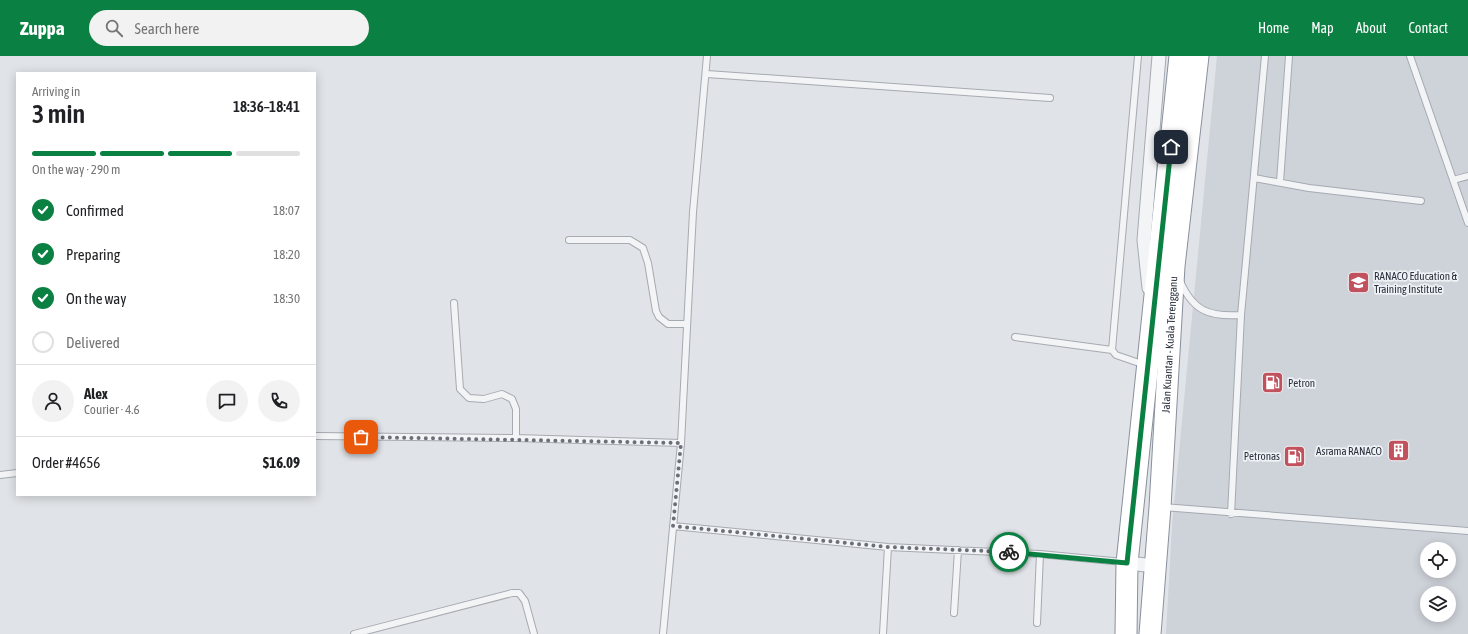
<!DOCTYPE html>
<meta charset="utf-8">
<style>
body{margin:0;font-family:"Asap Condensed",sans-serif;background:#f2f2f2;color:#202124;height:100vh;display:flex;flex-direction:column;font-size:15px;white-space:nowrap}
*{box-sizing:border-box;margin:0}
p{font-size:13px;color:#757577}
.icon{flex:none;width:22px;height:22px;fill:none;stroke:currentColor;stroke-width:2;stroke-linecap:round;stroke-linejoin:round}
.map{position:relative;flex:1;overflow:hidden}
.drawer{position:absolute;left:16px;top:16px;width:300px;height:424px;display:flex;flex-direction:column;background:#fff;border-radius:0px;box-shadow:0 2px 10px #0003}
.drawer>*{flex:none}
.tools{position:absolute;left:1420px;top:486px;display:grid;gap:8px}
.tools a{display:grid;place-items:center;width:36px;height:36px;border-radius:50%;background:#fff;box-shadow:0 2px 10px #0003;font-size:20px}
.pin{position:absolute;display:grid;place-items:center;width:34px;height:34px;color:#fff;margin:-17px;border-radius:8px;box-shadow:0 2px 6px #0006}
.courier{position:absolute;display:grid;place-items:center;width:40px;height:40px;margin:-20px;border:3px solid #0b8043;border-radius:50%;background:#fff;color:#222;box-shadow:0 1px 5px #0007}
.overview em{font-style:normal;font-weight:600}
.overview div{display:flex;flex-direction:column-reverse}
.overview{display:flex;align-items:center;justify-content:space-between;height:68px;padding:0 16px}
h1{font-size:26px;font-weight:600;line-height:30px}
.bar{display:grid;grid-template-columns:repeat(4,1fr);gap:6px 4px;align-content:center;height:48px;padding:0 16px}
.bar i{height:5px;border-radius:3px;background:#e0e0e0}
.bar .active{background:#0b8043}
.bar p{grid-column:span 4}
.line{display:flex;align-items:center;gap:10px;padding:0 16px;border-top:1px solid #e0e0e0}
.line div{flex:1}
.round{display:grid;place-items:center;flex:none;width:42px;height:42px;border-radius:21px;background:#f2f2f2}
ol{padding:0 16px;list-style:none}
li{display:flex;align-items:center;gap:12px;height:44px}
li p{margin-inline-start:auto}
li .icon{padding:4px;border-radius:50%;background:#0b8043;color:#fff;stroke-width:4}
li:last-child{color:#757577}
li i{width:22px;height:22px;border:2px solid #e0e0e0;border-radius:50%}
header{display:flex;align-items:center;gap:24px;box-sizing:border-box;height:56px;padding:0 20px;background:#0b8043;color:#fff}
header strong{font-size:19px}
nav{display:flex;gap:22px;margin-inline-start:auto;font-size:14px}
.search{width:280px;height:36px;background:#f2f2f2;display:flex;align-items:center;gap:10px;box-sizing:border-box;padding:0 14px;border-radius:22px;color:#757577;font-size:15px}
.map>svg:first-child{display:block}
.built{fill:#ced2d9;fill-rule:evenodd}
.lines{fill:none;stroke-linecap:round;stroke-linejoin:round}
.service-casing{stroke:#a6aab1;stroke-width:8}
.minor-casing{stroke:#a6aab1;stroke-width:15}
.trunk-casing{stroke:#89909d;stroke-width:23}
.service{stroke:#f2f4f6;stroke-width:6}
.minor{stroke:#f2f4f6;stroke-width:13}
.trunk{stroke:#fff;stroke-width:21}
.done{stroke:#6a6f78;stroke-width:4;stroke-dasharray:0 7.2}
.route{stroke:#0b8043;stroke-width:5}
.labels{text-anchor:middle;stroke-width:3.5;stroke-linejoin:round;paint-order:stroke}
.poi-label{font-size:11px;fill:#2a303d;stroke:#eff2f5;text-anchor:start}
.street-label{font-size:11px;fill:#2a303d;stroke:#eff2f5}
</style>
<header>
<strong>Zuppa</strong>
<div class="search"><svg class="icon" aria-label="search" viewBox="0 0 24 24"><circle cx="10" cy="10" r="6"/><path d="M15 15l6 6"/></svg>Search here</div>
<nav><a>Home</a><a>Map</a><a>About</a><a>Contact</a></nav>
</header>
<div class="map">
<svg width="1468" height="578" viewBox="0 0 1468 578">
<rect width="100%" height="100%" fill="#e0e3e7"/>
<path class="built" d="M1217,0H1468V578H1166L1172,470ZM1427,493H1449V515H1427ZM1427,537H1449V559H1427Z"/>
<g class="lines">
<defs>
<path id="service" d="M1138,0L1112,294L1116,299L1145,309
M1410,0L1468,167
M707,18L1050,42
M1254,122L1309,132L1421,145
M1453,124L1468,120
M1280,126L1289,0
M569,184H630L643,192L648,207L656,255L659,261L668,268H687
M1180,225C1193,255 1209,261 1241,259
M454,247L460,333L469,342L484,343L502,338L512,343L516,353V382
M1015,281L1112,294
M315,380L516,382L681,387
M0,419L17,417
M1163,451L1468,475
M1231,458L1241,259L1265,0
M673,470L888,491L1040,498L1123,506
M954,557L958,494
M1037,567L1040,498
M354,578L512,537H519L525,545L534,578
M663,578L681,387L693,156L707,0
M883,578L888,491"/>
<path id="minor" d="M1149,232L1144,184L1159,0
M1127,507L1156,510"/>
<g id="trunk">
<path d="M1126,578L1127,507L1180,0"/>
<path id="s1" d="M1150,578L1160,451L1174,210L1198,0"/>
</g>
</defs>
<use href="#service" class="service-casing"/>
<use href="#minor" class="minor-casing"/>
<use href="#trunk" class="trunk-casing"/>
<use href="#service" class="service"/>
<use href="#minor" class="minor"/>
<use href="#trunk" class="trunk"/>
</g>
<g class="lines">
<path class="done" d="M361,381L681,387L673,470L888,491L1009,496"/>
<path class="route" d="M1009,496L1127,507L1171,91"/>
</g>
<defs>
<symbol id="university-square" viewBox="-11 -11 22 22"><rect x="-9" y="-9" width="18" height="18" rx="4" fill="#c0515d" stroke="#eff2f5"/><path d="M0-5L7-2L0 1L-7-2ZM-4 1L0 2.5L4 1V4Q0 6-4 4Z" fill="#fff"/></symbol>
<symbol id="fuel-square" viewBox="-11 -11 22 22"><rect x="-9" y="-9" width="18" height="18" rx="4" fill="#c0515d" stroke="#eff2f5"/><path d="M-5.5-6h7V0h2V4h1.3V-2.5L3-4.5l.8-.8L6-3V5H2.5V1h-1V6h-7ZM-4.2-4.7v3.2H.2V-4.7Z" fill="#fff"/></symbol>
<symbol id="building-square" viewBox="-11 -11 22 22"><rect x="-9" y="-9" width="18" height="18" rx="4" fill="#c0515d" stroke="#eff2f5"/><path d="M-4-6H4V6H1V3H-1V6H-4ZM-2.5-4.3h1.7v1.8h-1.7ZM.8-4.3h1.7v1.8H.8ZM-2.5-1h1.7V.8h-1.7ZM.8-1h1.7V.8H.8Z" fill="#fff"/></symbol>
</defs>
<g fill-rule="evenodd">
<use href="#university-square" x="1346" y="214" width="25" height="25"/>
<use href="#fuel-square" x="1260" y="314" width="25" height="25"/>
<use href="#building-square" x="1386" y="382" width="25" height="25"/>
<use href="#fuel-square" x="1282" y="388" width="25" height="25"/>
</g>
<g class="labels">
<g class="poi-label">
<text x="1374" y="224">RANACO Education &amp;<tspan x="1374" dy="13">Training Institute</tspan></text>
<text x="1288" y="331">Petron</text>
<text x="1382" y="399" text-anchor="end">Asrama RANACO</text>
<text x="1280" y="404" text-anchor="end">Petronas</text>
</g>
<g class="street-label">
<text dy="4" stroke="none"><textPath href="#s1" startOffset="290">Jalan Kuantan - Kuala Terengganu</textPath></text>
</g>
</g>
</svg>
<div class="tools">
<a><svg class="icon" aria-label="locate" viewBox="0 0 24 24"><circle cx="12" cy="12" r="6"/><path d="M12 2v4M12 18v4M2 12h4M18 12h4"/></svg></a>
<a><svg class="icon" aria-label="layers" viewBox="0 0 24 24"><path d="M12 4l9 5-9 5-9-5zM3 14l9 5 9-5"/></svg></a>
</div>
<div class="pin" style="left:361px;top:381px;background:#ea580c"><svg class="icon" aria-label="bag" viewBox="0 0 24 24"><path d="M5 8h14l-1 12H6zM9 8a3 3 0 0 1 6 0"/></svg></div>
<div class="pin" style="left:1171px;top:91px;background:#1f2937"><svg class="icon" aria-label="home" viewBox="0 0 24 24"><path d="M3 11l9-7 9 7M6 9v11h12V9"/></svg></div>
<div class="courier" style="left:1009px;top:496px"><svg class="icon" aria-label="bike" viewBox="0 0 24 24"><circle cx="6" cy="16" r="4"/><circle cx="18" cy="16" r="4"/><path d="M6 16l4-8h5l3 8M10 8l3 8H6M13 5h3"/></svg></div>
<section class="drawer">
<div class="overview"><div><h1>3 min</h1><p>Arriving in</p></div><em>18:36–18:41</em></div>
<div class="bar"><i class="active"></i><i class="active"></i><i class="active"></i><i></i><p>On the way · 290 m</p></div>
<ol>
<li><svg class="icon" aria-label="check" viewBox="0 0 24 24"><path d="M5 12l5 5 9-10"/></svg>Confirmed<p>18:07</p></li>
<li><svg class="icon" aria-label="check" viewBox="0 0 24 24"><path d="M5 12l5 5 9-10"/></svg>Preparing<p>18:20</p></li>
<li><svg class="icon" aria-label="check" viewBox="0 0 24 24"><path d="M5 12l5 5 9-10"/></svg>On the way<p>18:30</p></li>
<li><i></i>Delivered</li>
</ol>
<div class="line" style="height:72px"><a class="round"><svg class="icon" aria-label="person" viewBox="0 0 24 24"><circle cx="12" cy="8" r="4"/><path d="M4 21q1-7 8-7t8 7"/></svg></a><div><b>Alex</b><p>Courier · 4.6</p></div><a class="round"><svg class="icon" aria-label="chat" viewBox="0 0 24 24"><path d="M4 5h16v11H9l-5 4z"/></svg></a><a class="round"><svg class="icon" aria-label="phone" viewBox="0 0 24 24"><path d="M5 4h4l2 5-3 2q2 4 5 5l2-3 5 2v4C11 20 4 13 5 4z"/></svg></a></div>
<div class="line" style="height:52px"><div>Order #4656</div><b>$16.09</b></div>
</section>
</div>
